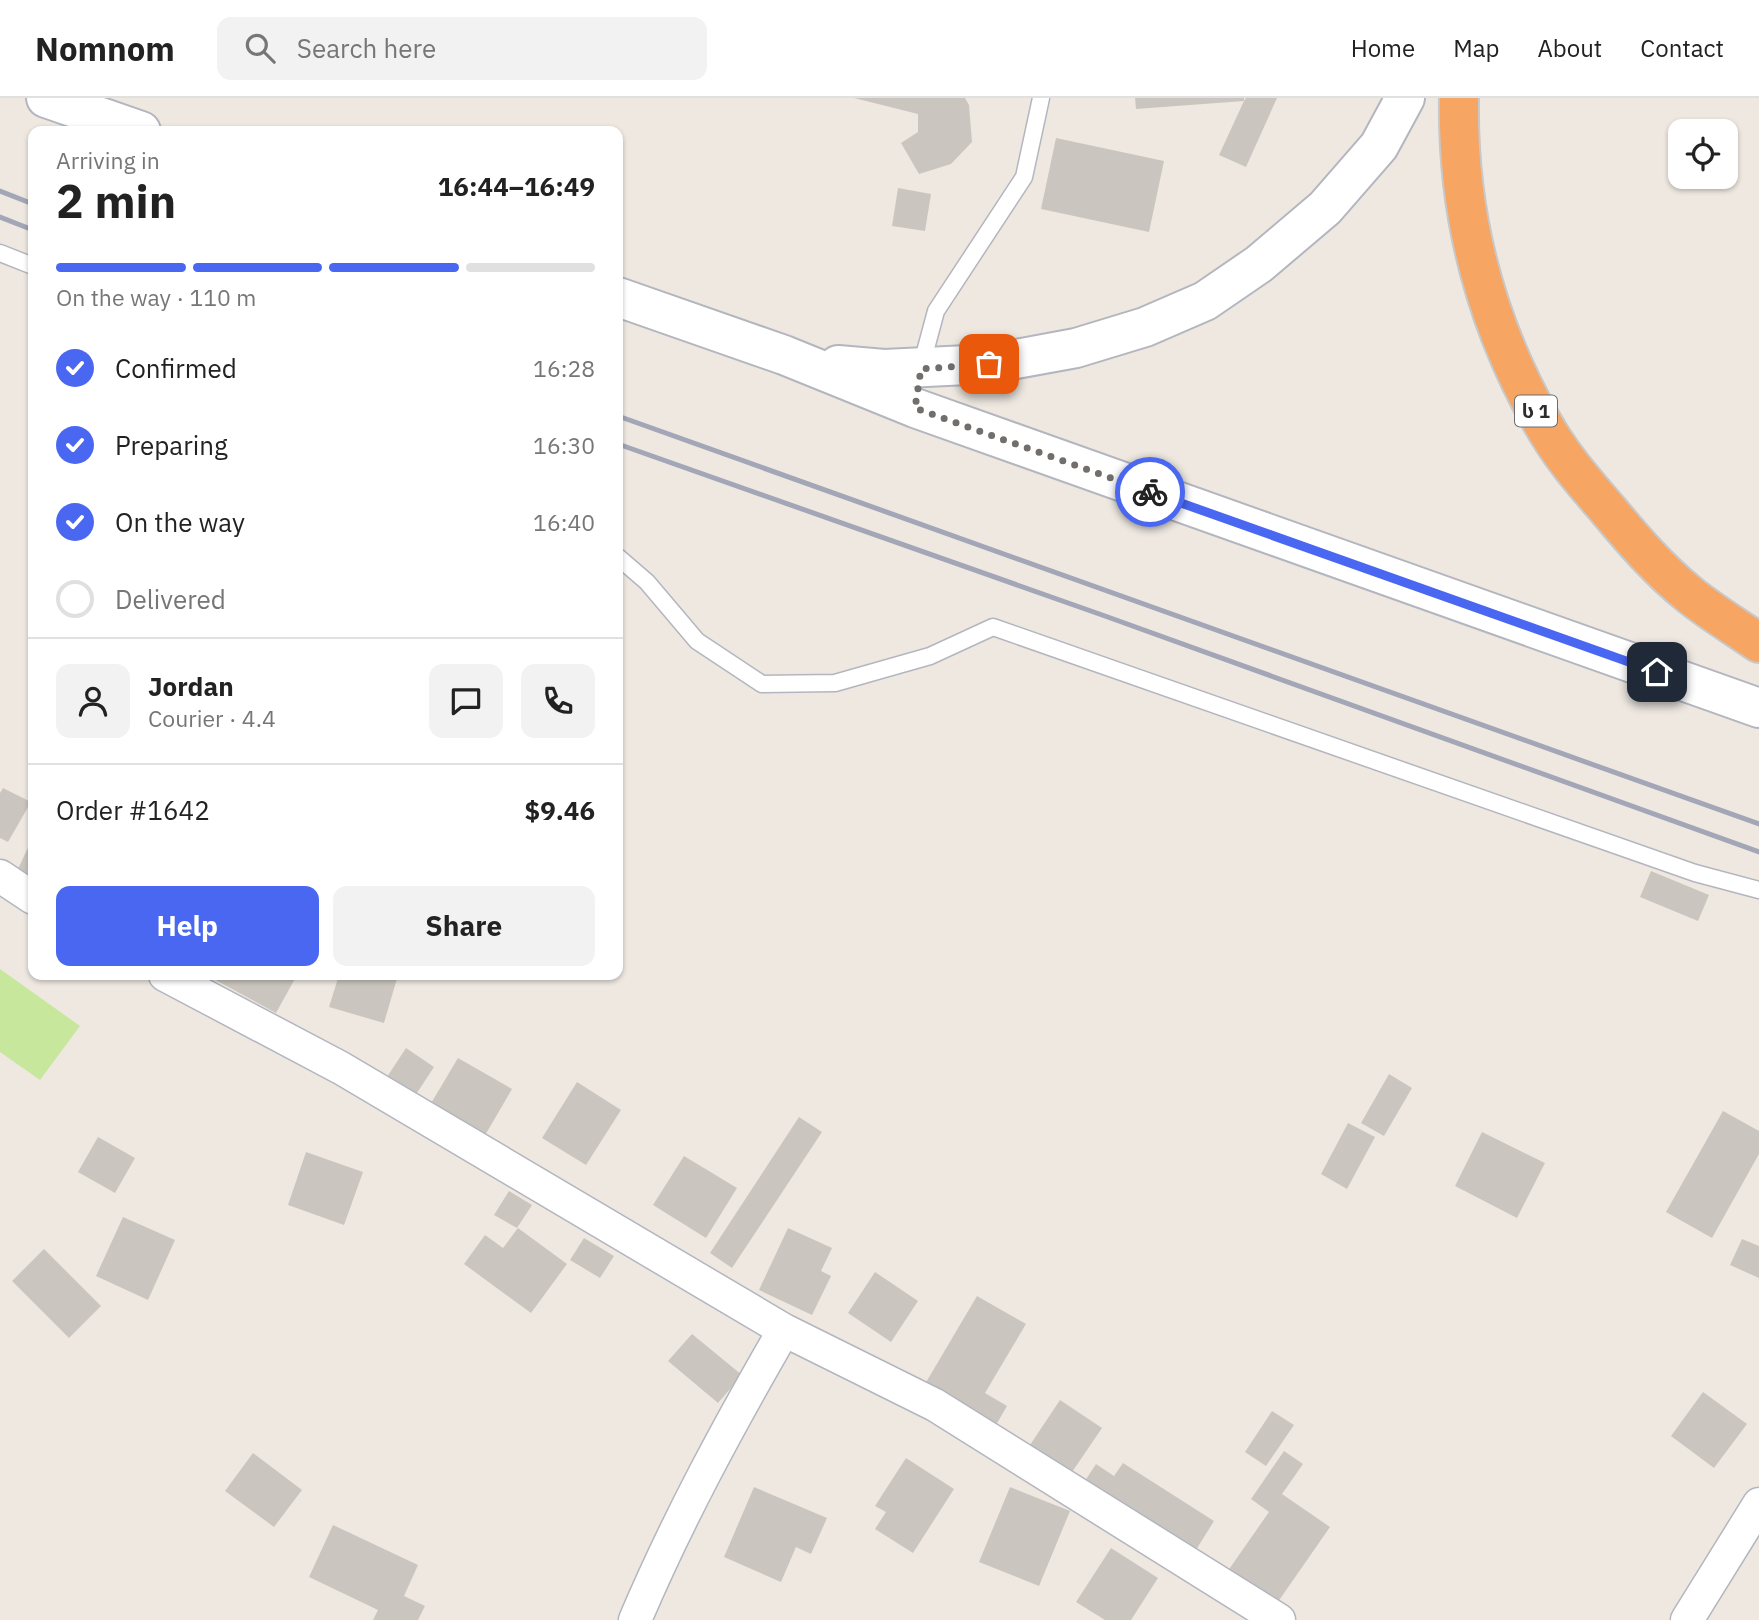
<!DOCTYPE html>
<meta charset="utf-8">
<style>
body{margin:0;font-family:"IBM Plex Sans","Noto Sans Georgian",sans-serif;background:#f2f2f2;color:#222;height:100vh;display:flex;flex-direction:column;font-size:26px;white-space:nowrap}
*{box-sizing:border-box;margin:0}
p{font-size:23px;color:#767676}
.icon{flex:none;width:38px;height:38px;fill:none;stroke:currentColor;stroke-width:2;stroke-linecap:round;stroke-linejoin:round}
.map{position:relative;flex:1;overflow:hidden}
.sheet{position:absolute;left:28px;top:28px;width:595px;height:854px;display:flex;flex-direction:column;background:#fff;border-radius:14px;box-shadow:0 2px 5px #0004}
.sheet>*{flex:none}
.buttons{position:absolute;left:1668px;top:21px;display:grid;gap:14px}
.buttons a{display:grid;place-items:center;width:70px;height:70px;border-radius:14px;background:#fff;box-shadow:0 2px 5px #0004;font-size:35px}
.pin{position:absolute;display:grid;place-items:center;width:60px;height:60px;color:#fff;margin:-30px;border-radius:14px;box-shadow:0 4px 10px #0006}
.courier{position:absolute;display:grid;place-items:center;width:70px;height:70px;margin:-35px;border:5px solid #4a67f1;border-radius:50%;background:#fff;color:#222;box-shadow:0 2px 9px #0007}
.overview em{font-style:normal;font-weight:800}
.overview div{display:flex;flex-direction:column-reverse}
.overview{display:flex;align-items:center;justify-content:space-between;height:119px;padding:0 28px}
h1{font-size:46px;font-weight:800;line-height:52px}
.bar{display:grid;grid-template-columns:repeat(4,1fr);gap:10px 7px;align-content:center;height:84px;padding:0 28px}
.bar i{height:9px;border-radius:5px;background:#e0e0e0}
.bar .on{background:#4a67f1}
.bar p{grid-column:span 4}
.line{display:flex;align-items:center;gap:18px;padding:0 28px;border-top:2px solid #e0e0e0}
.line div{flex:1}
.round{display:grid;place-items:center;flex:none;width:74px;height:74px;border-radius:14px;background:#f2f2f2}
ol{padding:0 28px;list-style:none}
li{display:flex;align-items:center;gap:21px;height:77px}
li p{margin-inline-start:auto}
li .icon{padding:7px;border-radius:50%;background:#4a67f1;color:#fff;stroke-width:4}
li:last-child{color:#767676}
li i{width:38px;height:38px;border:4px solid #e0e0e0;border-radius:50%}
.cta{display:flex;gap:14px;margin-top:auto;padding:14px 28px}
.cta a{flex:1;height:80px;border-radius:14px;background:#4a67f1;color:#fff;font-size:28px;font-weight:800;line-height:80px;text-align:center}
.cta a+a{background:#f2f2f2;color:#222}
header{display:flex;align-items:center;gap:42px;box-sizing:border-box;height:98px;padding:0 35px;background:#fff;border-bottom:2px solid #e0e0e0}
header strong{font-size:33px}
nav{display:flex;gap:38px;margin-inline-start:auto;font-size:24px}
.search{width:490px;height:63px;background:#f2f2f2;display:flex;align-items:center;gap:18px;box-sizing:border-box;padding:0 24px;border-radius:14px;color:#767676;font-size:26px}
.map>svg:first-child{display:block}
.pitch{fill:#c7e79d}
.building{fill:#cac6bf}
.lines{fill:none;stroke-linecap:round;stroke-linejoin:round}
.service-casing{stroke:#b4b6bf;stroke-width:19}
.minor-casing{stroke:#b4b6bf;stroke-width:35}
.secondary-casing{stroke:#b4b6bf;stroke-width:42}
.motorway-casing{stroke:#c8c8c8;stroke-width:42}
.service{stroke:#fff;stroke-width:16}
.minor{stroke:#fff;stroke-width:32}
.secondary{stroke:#fff;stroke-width:38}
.motorway{stroke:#f6a563;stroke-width:38}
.rail{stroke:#a3a6b6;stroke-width:5}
.done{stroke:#716e6c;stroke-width:7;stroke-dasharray:0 12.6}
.route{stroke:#4a67f1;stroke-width:9}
.labels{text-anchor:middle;stroke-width:5;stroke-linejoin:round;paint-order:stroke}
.shield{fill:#fff;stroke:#6c6c6c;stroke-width:2}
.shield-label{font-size:19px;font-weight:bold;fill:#2d2d2d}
</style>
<header>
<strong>Nomnom</strong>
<div class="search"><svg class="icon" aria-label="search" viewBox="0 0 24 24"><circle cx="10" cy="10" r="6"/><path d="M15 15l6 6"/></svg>Search here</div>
<nav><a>Home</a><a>Map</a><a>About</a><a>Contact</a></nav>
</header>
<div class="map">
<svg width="1759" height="1522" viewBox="0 0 1759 1522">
<rect width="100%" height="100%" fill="#eee8e1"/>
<path class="pitch" d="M0,871L80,928L40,982L0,954Z"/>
<path class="building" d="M854,0H965L969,7L972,44L951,66L919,76L901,45L918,34V16Z
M1135,0H1244V3L1246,0H1277L1246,69L1219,57L1244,3L1136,11Z
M1056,40L1164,63L1149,134L1041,111Z
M898,90L931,96L925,133L892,128Z
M3,690L31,704L8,744L0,740V695Z
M33,739V778L18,771Z
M1651,773L1709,797L1698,823L1640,799Z
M211,877H297L276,915L210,879Z
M339,877H398L384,925L329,909Z
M406,950L434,969L415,998L387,979Z
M458,960L512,991L484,1039L430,1007Z
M1389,976L1412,990L1384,1038L1361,1025Z
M577,984L621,1012L586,1067L542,1040Z
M1723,1013L1759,1033V1056L1712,1140L1666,1114Z
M799,1019L822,1034L732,1170L710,1155Z
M1348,1025L1375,1039L1347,1091L1321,1076Z
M1482,1034L1545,1065L1517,1120L1455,1088Z
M98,1039L135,1060L115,1095L78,1074Z
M306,1054L363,1074L344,1127L288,1107Z
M684,1058L737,1090L706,1140L653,1107Z
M509,1093L532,1107L517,1130L494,1117Z
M123,1119L175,1142L148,1202L96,1178Z
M518,1130L567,1166L531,1215L464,1166L485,1137L503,1150Z
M788,1130L832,1150L821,1173L831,1178L812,1217L759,1192Z
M584,1140L614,1158L600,1180L570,1162Z
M1742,1141L1759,1148V1180L1730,1167Z
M44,1151L101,1208L69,1240L12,1183Z
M875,1174L918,1203L891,1244L848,1215Z
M977,1198L1026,1226L985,1295L1007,1308L996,1327L925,1286Z
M692,1236L742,1277L718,1305L668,1263Z
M1703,1294L1747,1326L1714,1370L1671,1338Z
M1060,1302L1102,1330L1070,1377L1028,1350Z
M1272,1313L1294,1327L1266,1368L1245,1354Z
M1284,1353L1303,1366L1282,1396L1330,1429L1273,1511L1225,1477L1269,1414L1251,1401Z
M253,1355L302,1392L274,1429L225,1393Z
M906,1360L954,1391L913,1455L875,1431L886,1414L875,1408Z
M1123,1365L1214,1423L1191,1460L1081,1389L1096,1366L1114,1378Z
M754,1389L827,1420L811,1456L796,1449L781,1484L724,1459Z
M1010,1389L1070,1413L1039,1488L979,1464Z
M333,1427L418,1467L404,1498L425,1508L418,1522H373L378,1512L309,1479Z
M1111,1450L1158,1480L1131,1522H1105L1076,1504Z"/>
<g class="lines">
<defs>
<path id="service" d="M0,155L33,168
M921,269L936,213L1024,79L1041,0
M618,459L647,484L697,543L762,586L835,585L930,558L993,529L1695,775L1759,792"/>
<path id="minor" d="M0,778L33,800
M165,877L341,970L784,1232L935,1307L1279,1522
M635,1522C678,1421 729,1327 784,1232
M1687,1522L1759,1406"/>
<path id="secondary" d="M46,0L141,33
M618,199L784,257L915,310L1759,610
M838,267L884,271L989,266L1076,250L1145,229L1205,203L1259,166L1325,110L1379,48L1405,0"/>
<path id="motorway" d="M1459,0C1457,115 1485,224 1542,324C1560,357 1585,385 1609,413C1634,443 1659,472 1690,497C1711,514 1736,529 1759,545"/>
</defs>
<use href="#service" class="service-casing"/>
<use href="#minor" class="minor-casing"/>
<use href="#secondary" class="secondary-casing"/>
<use href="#motorway" class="motorway-casing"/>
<use href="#service" class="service"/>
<use href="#minor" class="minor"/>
<use href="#secondary" class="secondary"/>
<use href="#motorway" class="motorway"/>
<path class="rail" d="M0,93L33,106
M0,119L33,132
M618,318L1759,726
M618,346L1105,518L1759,754"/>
</g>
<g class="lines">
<path class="done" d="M989,266L921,271L915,310L1150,394"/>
<path class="route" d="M1150,394L1657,574"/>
</g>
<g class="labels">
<rect class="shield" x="1515" y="297.5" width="42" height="31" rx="5"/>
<g class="shield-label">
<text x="1536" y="320">ს 1</text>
</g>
</g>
</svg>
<div class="buttons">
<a><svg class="icon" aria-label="locate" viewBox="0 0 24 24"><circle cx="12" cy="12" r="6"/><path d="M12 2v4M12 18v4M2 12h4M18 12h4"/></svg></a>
</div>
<div class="pin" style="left:989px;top:266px;background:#ea580c"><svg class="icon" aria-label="bag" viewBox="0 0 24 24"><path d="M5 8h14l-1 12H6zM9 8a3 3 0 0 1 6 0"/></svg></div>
<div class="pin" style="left:1657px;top:574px;background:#1f2937"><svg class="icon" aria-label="home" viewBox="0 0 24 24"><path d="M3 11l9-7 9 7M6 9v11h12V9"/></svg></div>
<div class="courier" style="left:1150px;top:394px"><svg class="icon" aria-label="bike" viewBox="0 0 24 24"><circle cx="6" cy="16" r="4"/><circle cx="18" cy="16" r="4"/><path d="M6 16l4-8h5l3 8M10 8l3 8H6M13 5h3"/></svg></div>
<section class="sheet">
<div class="overview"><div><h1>2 min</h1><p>Arriving in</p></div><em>16:44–16:49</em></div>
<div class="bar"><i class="on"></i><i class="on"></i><i class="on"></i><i></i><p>On the way · 110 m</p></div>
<ol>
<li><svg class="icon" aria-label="check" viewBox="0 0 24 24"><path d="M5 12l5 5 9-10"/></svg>Confirmed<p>16:28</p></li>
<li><svg class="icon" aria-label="check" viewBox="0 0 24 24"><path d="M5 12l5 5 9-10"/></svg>Preparing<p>16:30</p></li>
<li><svg class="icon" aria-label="check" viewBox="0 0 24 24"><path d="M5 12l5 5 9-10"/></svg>On the way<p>16:40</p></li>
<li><i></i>Delivered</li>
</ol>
<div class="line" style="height:126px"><a class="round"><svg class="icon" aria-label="person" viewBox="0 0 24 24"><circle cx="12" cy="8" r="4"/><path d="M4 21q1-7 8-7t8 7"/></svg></a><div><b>Jordan</b><p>Courier · 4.4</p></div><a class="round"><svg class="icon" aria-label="chat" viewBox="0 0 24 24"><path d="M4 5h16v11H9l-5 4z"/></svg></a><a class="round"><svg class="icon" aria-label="phone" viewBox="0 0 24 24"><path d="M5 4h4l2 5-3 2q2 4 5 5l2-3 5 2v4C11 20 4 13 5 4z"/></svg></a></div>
<div class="line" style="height:91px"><div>Order #1642</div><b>$9.46</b></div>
<div class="cta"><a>Help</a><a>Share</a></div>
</section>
</div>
